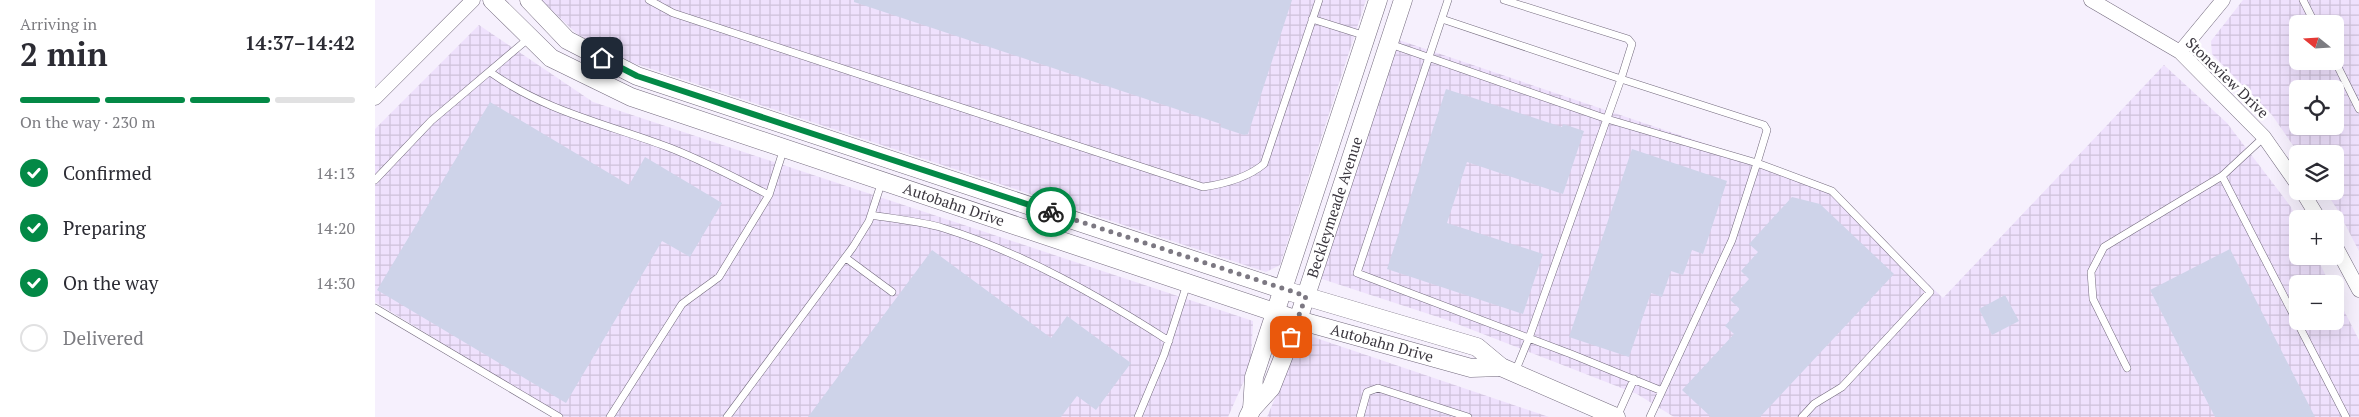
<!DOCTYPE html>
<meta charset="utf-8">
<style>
body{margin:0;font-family:"PT Serif",serif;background:#f2f2f3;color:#2b2b33;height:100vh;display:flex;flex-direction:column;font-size:19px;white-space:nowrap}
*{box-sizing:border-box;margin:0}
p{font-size:16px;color:#7c7c81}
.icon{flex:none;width:28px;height:28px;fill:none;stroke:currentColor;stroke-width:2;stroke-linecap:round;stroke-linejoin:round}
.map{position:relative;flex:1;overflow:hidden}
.drawer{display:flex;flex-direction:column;background:#fff;width:375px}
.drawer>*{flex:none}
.needle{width:32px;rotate:288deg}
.tools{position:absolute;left:1914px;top:15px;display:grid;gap:10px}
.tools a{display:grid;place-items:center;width:55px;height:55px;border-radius:8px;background:#fff;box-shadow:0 5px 20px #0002;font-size:25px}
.pin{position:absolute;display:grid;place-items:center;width:42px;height:42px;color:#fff;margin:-21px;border-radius:10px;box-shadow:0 2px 8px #0006}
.courier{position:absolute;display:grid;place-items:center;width:50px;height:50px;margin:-25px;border:4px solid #038946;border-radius:50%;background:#fff;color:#222;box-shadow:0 1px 6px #0007}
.overview em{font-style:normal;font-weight:600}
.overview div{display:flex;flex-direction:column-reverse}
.overview{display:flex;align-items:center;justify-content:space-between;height:85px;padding:0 20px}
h1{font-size:32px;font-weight:600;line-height:38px}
.bar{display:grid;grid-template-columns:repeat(4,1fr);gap:8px 5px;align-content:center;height:60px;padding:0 20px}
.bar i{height:6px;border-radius:4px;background:#e1e1e2}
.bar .selected{background:#038946}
.bar p{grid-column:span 4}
ol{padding:0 20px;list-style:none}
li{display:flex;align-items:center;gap:15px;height:55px}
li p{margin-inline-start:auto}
li .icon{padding:5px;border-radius:50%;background:#038946;color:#fff;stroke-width:4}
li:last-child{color:#7c7c81}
li i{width:28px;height:28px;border:2px solid #e1e1e2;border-radius:50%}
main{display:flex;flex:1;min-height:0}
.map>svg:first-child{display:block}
.industrial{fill:url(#industrial-grid);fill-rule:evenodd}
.building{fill:#ced3e9}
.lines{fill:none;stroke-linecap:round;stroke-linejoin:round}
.service-casing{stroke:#736a7d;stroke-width:8}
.minor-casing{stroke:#736a7d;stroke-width:15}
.tertiary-casing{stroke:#736a7d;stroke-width:19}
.service{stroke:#fff;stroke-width:7}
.minor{stroke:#fff;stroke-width:14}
.tertiary{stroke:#fff;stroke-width:18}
.done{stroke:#7c7882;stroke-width:5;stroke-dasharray:0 9}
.route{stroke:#038946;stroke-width:6}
.labels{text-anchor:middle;stroke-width:5;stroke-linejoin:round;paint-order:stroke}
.street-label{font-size:15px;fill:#3b373f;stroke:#fff}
</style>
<main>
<section class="drawer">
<div class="overview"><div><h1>2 min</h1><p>Arriving in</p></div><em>14:37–14:42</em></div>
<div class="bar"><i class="selected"></i><i class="selected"></i><i class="selected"></i><i></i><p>On the way · 230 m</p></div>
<ol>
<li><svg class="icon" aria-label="check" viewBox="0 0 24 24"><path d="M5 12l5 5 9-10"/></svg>Confirmed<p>14:13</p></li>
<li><svg class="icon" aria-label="check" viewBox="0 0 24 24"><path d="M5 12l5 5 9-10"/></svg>Preparing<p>14:20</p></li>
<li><svg class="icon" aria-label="check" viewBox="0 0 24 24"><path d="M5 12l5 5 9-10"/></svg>On the way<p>14:30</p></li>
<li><i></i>Delivered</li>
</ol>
</section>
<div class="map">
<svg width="1984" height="417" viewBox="0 0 1984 417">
<defs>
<pattern id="industrial-grid" width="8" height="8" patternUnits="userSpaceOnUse" patternTransform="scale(1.25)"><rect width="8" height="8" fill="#efe1fd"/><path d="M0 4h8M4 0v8" fill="none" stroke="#cec2da"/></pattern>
</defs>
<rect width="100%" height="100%" fill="#f6f0fd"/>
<path class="industrial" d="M166,0H991L905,265L891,272L255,62L202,34Z
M1868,0H1984V251L1962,209L1950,191H1960V154H1924L1897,115L1837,54L1836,41ZM1922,24H1960V61H1922ZM1922,89H1960V126H1922Z
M104,25L218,102L878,321L876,365L853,417H189L0,302V129Z
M1018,38L1446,183L1568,298L1789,65L1852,123L1916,207L1922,220V256H1941L1955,284H1922V321H1960V293L1984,340V417H1299L1262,394L1072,320L947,279L942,265Z
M938,337L1174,417H892L923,344Z"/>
<path class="building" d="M479,0H917L873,134L869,135L845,127L846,124L479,2Z
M1071,89L1187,127L1188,124L1209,131L1188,194L1092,162L1072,223L1168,254L1148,314L1012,269Z
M115,102L254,185L270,157L347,203L315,257L287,241L191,403L2,290Z
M1257,149L1352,181L1328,254L1317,250L1308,275L1296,271L1287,297L1276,293L1254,357L1194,337Z
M1417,197L1445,204L1519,274L1385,417H1336L1307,390L1359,334L1350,326L1365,309L1355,300L1374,279L1366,271L1383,252L1374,244Z
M1855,249L1940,417H1840L1775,290Z
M557,250L676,338L692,316L756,363L721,410L702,396L686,417H433Z
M1630,295L1644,321L1617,335L1604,309Z"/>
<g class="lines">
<defs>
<path id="service" d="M274,0L298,13L828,187C849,184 872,178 889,164L944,0
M1073,0L982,273L1196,354L1287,391
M1129,0L1253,39L1257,44L1246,79L1389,125L1392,130L1382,163L1457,191L1555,292L1467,387L1439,404L1427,417
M1928,0L1940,24
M937,19L991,36
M1067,19L1246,79L1154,338L1140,372
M1015,44L1232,119L1382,163L1357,240L1275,417
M1960,61L1984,109
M115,72C170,111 228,123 290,146C326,159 360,178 394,195
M1847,176L1971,417
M0,180L56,121L154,38
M496,215C519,219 545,221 568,228C648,253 724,296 794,341
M471,258L517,292
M0,308L184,417
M1752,368L1718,299L1716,272L1729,247L1847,176L1889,137
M235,417L307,304L344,277L394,195L409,148
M352,417L478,247L494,221L507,181
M763,417L789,355L812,284
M985,417L992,392L1003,388L1093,417
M1242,417L1259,379"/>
<path id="minor" d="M1716,0L1805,52L1889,137L1922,184
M1805,52L1848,0
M0,98L98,0
M1927,191L1944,219
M1960,245L1984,290"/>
<g id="tertiary">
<path id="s1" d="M117,0L176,58L256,97L923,320L1096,368L1126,367"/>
<path d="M154,0L192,40L262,76L909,290L1102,347L1126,367L1241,417"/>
<path d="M877,409L879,377L1003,0"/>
<path id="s2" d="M873,417L877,409L896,388L923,320L1028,0"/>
</g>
</defs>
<use href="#service" class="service-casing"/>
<use href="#minor" class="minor-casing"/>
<use href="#tertiary" class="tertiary-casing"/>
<use href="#service" class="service"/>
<use href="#minor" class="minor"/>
<use href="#tertiary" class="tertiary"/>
</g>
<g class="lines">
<path class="done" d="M676,212L931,296L916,337"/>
<path class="route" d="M227,58L262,76L676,212"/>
</g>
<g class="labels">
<g class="street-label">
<text transform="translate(1852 78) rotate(44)" y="5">Stoneview Drive</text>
<text dy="5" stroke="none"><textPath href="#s1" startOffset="512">Autobahn Drive</textPath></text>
<text dy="5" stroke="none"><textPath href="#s2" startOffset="229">Beckleymeade Avenue</textPath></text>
<text dy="5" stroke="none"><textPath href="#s1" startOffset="962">Autobahn Drive</textPath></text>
</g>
</g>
</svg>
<div class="tools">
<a><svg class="needle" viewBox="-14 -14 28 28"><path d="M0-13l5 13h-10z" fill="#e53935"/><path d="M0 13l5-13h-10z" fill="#7c7c81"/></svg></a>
<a><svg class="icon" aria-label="locate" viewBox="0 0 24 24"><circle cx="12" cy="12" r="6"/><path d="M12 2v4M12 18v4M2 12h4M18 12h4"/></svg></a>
<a><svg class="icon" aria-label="layers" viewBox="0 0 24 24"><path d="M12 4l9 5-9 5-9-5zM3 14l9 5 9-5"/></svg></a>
<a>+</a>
<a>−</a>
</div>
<div class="pin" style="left:916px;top:337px;background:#ea580c"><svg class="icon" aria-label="bag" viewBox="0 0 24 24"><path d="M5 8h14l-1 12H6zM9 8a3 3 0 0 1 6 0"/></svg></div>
<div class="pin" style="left:227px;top:58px;background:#1f2937"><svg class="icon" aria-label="home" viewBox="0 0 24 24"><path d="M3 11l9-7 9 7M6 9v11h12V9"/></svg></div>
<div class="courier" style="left:676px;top:212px"><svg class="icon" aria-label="bike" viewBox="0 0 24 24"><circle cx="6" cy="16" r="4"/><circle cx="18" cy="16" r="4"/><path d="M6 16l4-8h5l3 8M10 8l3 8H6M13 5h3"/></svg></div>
</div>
</main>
